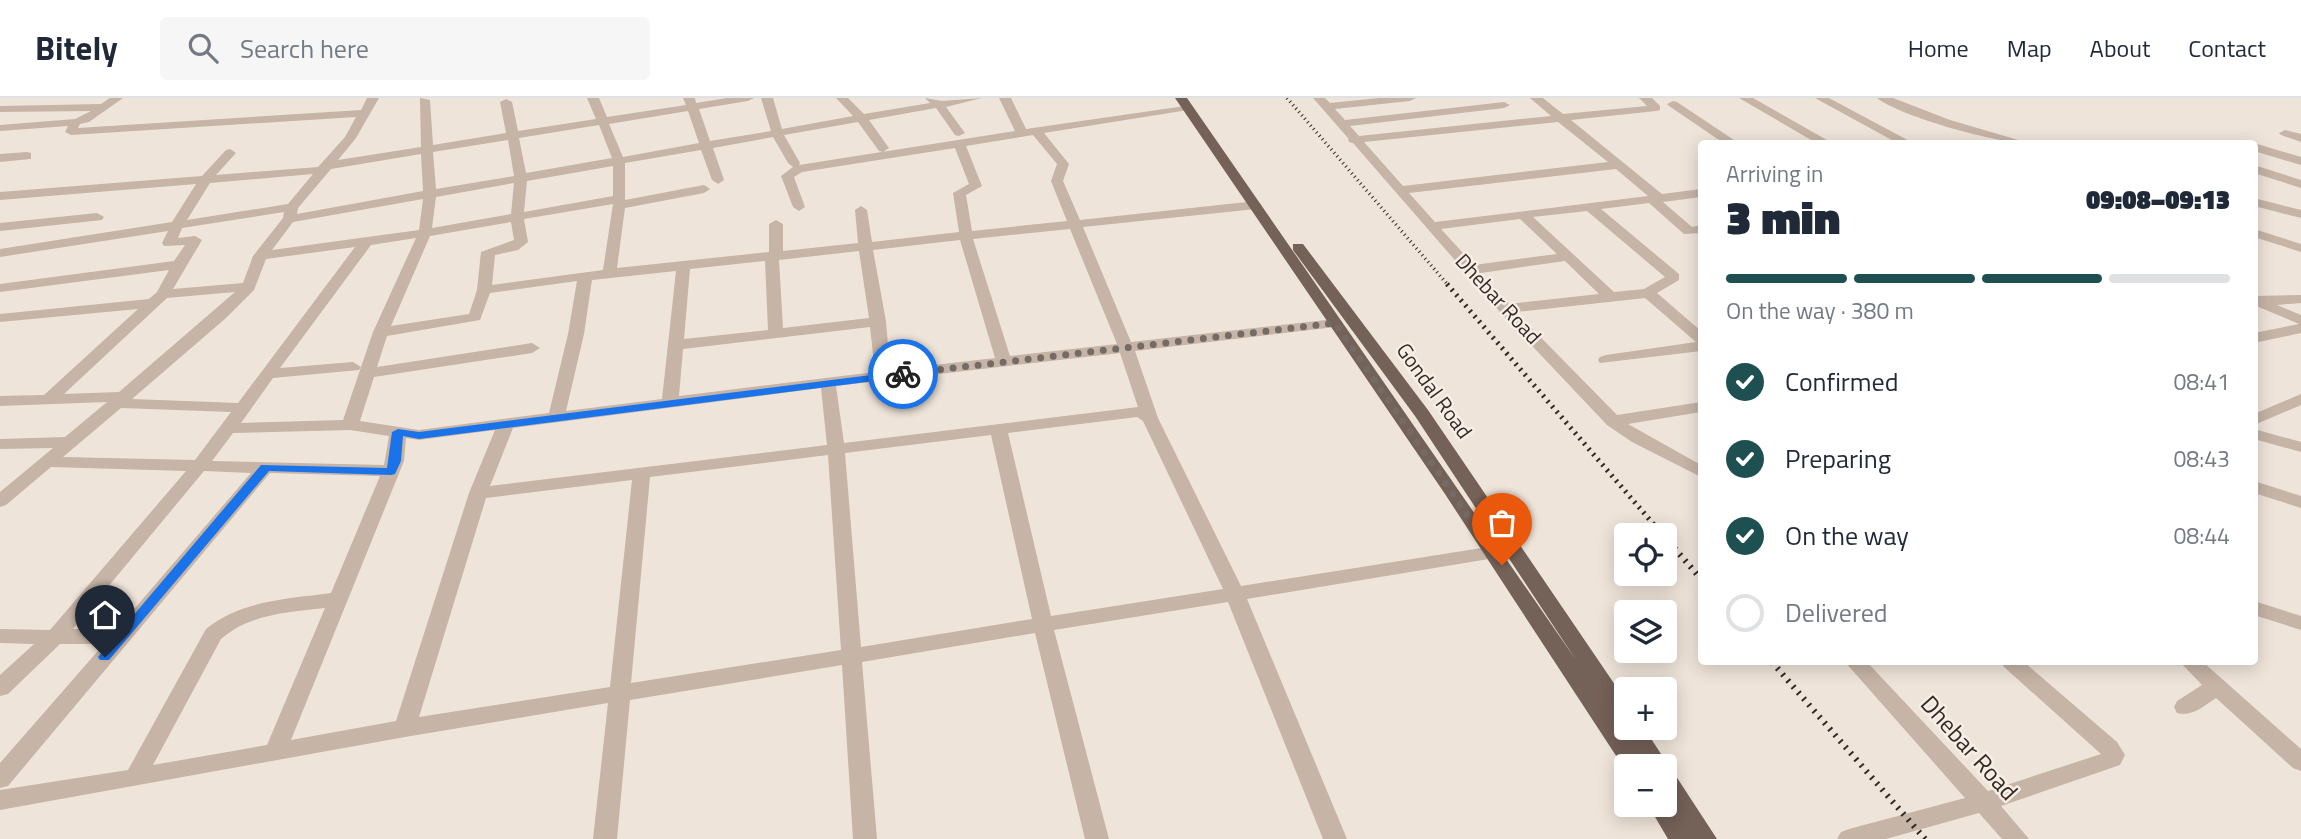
<!DOCTYPE html>
<meta charset="utf-8">
<style>
body{margin:0;font-family:"Titillium Web",sans-serif;background:#f6f6f7;color:#1f2937;height:100vh;display:flex;flex-direction:column;font-size:26px;white-space:nowrap}
*{box-sizing:border-box;margin:0}
p{font-size:23px;color:#747a83}
.icon{flex:none;width:38px;height:38px;fill:none;stroke:currentColor;stroke-width:2;stroke-linecap:round;stroke-linejoin:round}
.map{position:relative;flex:1;overflow:hidden}
.details{position:absolute;left:1698px;top:42px;width:560px;height:525px;display:flex;flex-direction:column;background:#fff;border-radius:7px;box-shadow:0 4px 18px #0003}
.details>*{flex:none}
.controls{position:absolute;left:1614px;top:425px;display:grid;gap:14px}
.controls a{display:grid;place-items:center;width:63px;height:63px;border-radius:7px;background:#fff;box-shadow:0 4px 18px #0003;font-size:35px}
.pin{position:absolute;display:grid;place-items:center;width:60px;height:60px;color:#fff;margin:-72px -30px;border-radius:50% 50% 50% 0;rotate:-45deg;box-shadow:0 0 7px #0007}
.pin .icon{rotate:45deg}
.courier{position:absolute;display:grid;place-items:center;width:70px;height:70px;margin:-35px;border:5px solid #1a73e8;border-radius:50%;background:#fff;color:#222;box-shadow:0 2px 9px #0007}
.summary em{font-style:normal;font-weight:800}
.summary div{display:flex;flex-direction:column-reverse}
.summary{display:flex;align-items:center;justify-content:space-between;height:119px;padding:0 28px}
h1{font-size:46px;font-weight:800;line-height:52px}
.bar{display:grid;grid-template-columns:repeat(4,1fr);gap:10px 7px;align-content:center;height:84px;padding:0 28px}
.bar i{height:9px;border-radius:5px;background:#e0e1e3}
.bar .selected{background:#1f5051}
.bar p{grid-column:span 4}
ol{padding:0 28px;list-style:none}
li{display:flex;align-items:center;gap:21px;height:77px}
li p{margin-inline-start:auto}
li .icon{padding:7px;border-radius:50%;background:#1f5051;color:#fff;stroke-width:4}
li:last-child{color:#747a83}
li i{width:38px;height:38px;border:4px solid #e0e1e3;border-radius:50%}
header{display:flex;align-items:center;gap:42px;box-sizing:border-box;height:98px;padding:0 35px;background:#fff;border-bottom:2px solid #e0e1e3}
header strong{font-size:33px}
nav{display:flex;gap:38px;margin-inline-start:auto;font-size:24px}
.search{width:490px;height:63px;background:#f6f6f7;display:flex;align-items:center;gap:18px;box-sizing:border-box;padding:0 24px;border-radius:7px;color:#747a83;font-size:26px}
.map>svg:first-child{display:block}
.lines{fill:none;stroke-linecap:round;stroke-linejoin:round}
.minor{fill:#c6b4a6;fill-rule:evenodd}
.major{fill:#746158;fill-rule:evenodd}
.rail-far2{stroke:#332a27;stroke-width:3.5;stroke-dasharray:1 3.5;stroke-linecap:butt}
.rail-far1{stroke:#332a27;stroke-width:5;stroke-dasharray:2 5;stroke-linecap:butt}
.rail{stroke:#332a27;stroke-width:6;stroke-dasharray:2 6;stroke-linecap:butt}
.route{fill:#1a73e8}
.done{stroke:#756b65;stroke-width:7;stroke-dasharray:0 12.6}
.labels{text-anchor:middle;stroke-width:5;stroke-linejoin:round;paint-order:stroke}
.street-label{font-size:21px;fill:#332a27;stroke:#f7eee5}
.near-street-label{font-size:24px;fill:#332a27;stroke:#f7eee5}
</style>
<header>
<strong>Bitely</strong>
<div class="search"><svg class="icon" aria-label="search" viewBox="0 0 24 24"><circle cx="10" cy="10" r="6"/><path d="M15 15l6 6"/></svg>Search here</div>
<nav><a>Home</a><a>Map</a><a>About</a><a>Contact</a></nav>
</header>
<div class="map">
<svg width="2301" height="741" viewBox="0 0 2301 741">
<rect width="100%" height="100%" fill="#efe4d9"/>
<g class="lines">
<path class="minor" d="M110,0H123L89,24L80,26L78,30L361,12L367,0H379L356,40L338,62L421,49L420,0L430,2L433,47L506,35L500,4L506,1L512,4L518,33L596,21L587,0H599L607,19L686,7L683,0H695L696,5L727,0H754L748,3L699,11L710,43L771,33L761,0H773L782,31L853,18L836,0H848L864,16L930,5L925,0L942,3L982,0L946,9L965,35L959,38L955,37L936,10L869,22L889,50L883,54L879,53L858,24L784,37L800,65L799,67L1015,33L999,0H1011L1026,31L1192,7V11L1188,12L1044,35L1069,66L1063,83L1080,122L1256,103L1262,107L1256,111L1083,129L1131,244L1335,221L1342,225L1335,229L1135,253L1158,320L1241,488L1513,445L1520,447L1522,451L1520,455L1513,457L1247,501L1347,741H1323L1228,504L1054,532L1109,741H1085L1035,535L862,564L877,741H853L842,567L630,602L617,741H593L608,605L405,639L0,712V692L128,672L206,531C241,502 288,501 331,495L380,378L270,375L8,688L0,690V665L104,546H60L8,596L0,598V577L34,546L0,545V531L50,532L186,373L51,369L6,407L0,409V394L53,350L0,351V341L65,339L107,304L0,308V298L44,297L138,211L0,224V216L149,201L157,194L169,172L0,194V186L174,163L185,147L164,148L162,145L168,133L0,159V151L172,124L196,86L0,102V94L202,78L226,52L230,51L236,55L216,77L318,69L345,39L356,19L71,37L65,34L68,28L0,33V27L75,21L91,13L0,14V8L101,6ZM688,13L699,45L623,59L609,26ZM599,27L612,60L526,75L519,40ZM1033,37L1057,66L1051,83L1067,123L972,133L966,97L982,88L966,48ZM773,39L788,65L793,69L781,78L793,109L799,113L805,109L794,79L802,74L955,50L969,86L953,95L959,134L872,144L867,112L861,108L855,112L858,145L783,153V126L776,122L769,126V154L617,170L625,110L704,95L710,91L704,87L625,102V65L701,52L712,82L718,86L724,82L713,50ZM508,42L514,78L436,91L433,54ZM421,56L423,93L297,116L298,110L331,71ZM613,68V98L524,114L527,83ZM313,76L288,106L187,122L210,85ZM514,85L511,116L432,130L436,99ZM423,101L419,132L272,152L293,124ZM613,106L603,172L492,187L495,157L518,152L528,144L524,121ZM284,114L283,120L253,158L243,185L173,191L202,142L195,138L178,140L182,130ZM511,124L514,142L481,154L477,192L469,216L391,228L430,138ZM1070,131L1117,246L1010,258L973,141ZM416,140L373,234L343,322L241,325L273,280L359,272L361,269L353,264L280,270L371,147ZM960,142L995,260L890,272L886,223L873,152ZM355,149L238,305L132,301L226,220L254,192L266,161ZM859,153L869,220L783,230L779,162ZM765,163L768,232L684,241L690,171ZM676,173L662,301L566,313L584,236L592,182ZM577,183L568,236L549,315L419,332L360,323L374,279L532,255L540,250L532,245L377,269L387,238L480,222L490,195ZM235,194L119,294L64,296L167,200ZM870,229L875,274L679,298L683,251ZM1120,255L1138,309L844,345L836,288ZM821,290L827,347L490,388L513,330ZM121,310L231,314L195,362L63,359ZM1137,319L1143,323L1223,491L1051,518L1008,335ZM350,332L389,338L384,367L212,363L233,335ZM495,332L469,395L396,623L291,642L404,363L406,340L419,342ZM991,337L1032,521L861,549L845,355ZM828,357L841,552L631,585L650,379ZM204,373L251,375L117,531H73ZM632,382L610,589L419,619L486,400ZM325,510L267,647L153,667L221,541C250,516 288,514 325,510Z
M1313,0H1325L1330,5L1379,0H1416L1410,3L1335,11L1345,22L1504,4L1510,7L1504,10L1350,28L1359,38L1551,18L1530,0H1543L1563,16L1647,8L1639,0H1652L1660,8V12L1656,13L1571,22L1662,96L1701,91V99L1663,104L1692,129L1701,127V135L1684,136L1649,105L1601,111L1679,176V182L1657,195L1701,233V253L1600,265L1598,262L1600,259L1606,257L1696,244L1645,200L1516,214L1617,317L1701,304V314L1628,326L1701,367V379L1632,344L1607,327L1500,214L1353,45L1349,44L1348,40ZM1558,24L1608,64L1403,88L1364,44ZM1616,71L1648,98L1435,124L1409,95ZM1587,113L1665,179L1644,191L1614,194L1533,119ZM1520,121L1557,156L1474,167L1441,131ZM1565,163L1599,196L1509,206L1481,175Z
M1739,0H1753L1834,46H1818Z
M1815,0H1829L1915,46H1899Z
M1877,0H1893L1950,22L2032,46C2000,46 1901,19 1877,0Z
M1673,3L1677,4L1740,46H1725L1669,8L1667,6Z
M2285,32L2301,36V44L2281,37L2279,35Z
M2254,45L2301,59V67L2254,53Z
M27,54L31,55V61L0,64V56Z
M2254,67L2301,82V90L2254,75Z
M2254,100L2301,112V120L2254,108Z
M97,115L104,119L102,122L0,133V125Z
M2254,131L2301,146V154L2254,139Z
M2301,197V205L2277,207L2301,217V235L2254,245V235L2299,226L2254,207V198Z
M2301,296V307L2254,327V316Z
M2254,331L2301,344V354L2254,341Z
M2254,383L2301,398V410L2254,395Z
M2254,503L2301,518V532L2254,517Z
M1845,564H1867L1988,693L2101,656L2004,569L2001,564H2024L2117,644L2125,657L2120,667L2001,708L2029,741H2002L1979,715L1886,741H1837L1841,734L1849,731L1965,700Z
M2180,564H2203L2301,651V673L2293,670L2216,600C2204,608 2192,619 2177,615L2174,609L2177,603L2202,587Z"/>
<path class="major" d="M1175,0H1187L1576,562L1415,318L1293,152V146H1303L1428,312L1626,603V630H1644L1665,662L1667,671L1672,672L1717,741H1668L1648,707H1664V668H1626V673L1445,396Z"/>
<path class="rail-far2" d="M1287,0L1448,187"/>
<path class="rail-far1" d="M1447,186L1656,429"/>
<path class="rail" d="M1655,427L1664,438
M1664,438L1701,481
M1772,564L1925,741"/>
</g>
<path class="route" d="M903,273L906,274V279L419,341L403,338L401,363L395,376L391,377L269,373L109,562H100L98,559L261,367L387,370L392,334L398,331L419,334Z"/>
<g class="lines">
<path class="done" d="M903,276L1335,225L1502,467"/>
</g>
<g class="labels">
<g class="street-label">
<text transform="translate(1498 201) rotate(47)" y="7">Dhebar Road</text>
<text transform="translate(1434 293) rotate(54)" y="7">Gondal Road</text>
</g>
<g class="near-street-label">
<text transform="translate(1969 650) rotate(48)" y="8">Dhebar Road</text>
</g>
</g>
</svg>
<div class="controls">
<a><svg class="icon" aria-label="locate" viewBox="0 0 24 24"><circle cx="12" cy="12" r="6"/><path d="M12 2v4M12 18v4M2 12h4M18 12h4"/></svg></a>
<a><svg class="icon" aria-label="layers" viewBox="0 0 24 24"><path d="M12 4l9 5-9 5-9-5zM3 14l9 5 9-5"/></svg></a>
<a>+</a>
<a>−</a>
</div>
<div class="pin" style="left:1502px;top:467px;background:#ea580c"><svg class="icon" aria-label="bag" viewBox="0 0 24 24"><path d="M5 8h14l-1 12H6zM9 8a3 3 0 0 1 6 0"/></svg></div>
<div class="pin" style="left:105px;top:559px;background:#1f2937"><svg class="icon" aria-label="home" viewBox="0 0 24 24"><path d="M3 11l9-7 9 7M6 9v11h12V9"/></svg></div>
<div class="courier" style="left:903px;top:276px"><svg class="icon" aria-label="bike" viewBox="0 0 24 24"><circle cx="6" cy="16" r="4"/><circle cx="18" cy="16" r="4"/><path d="M6 16l4-8h5l3 8M10 8l3 8H6M13 5h3"/></svg></div>
<section class="details">
<div class="summary"><div><h1>3 min</h1><p>Arriving in</p></div><em>09:08–09:13</em></div>
<div class="bar"><i class="selected"></i><i class="selected"></i><i class="selected"></i><i></i><p>On the way · 380 m</p></div>
<ol>
<li><svg class="icon" aria-label="check" viewBox="0 0 24 24"><path d="M5 12l5 5 9-10"/></svg>Confirmed<p>08:41</p></li>
<li><svg class="icon" aria-label="check" viewBox="0 0 24 24"><path d="M5 12l5 5 9-10"/></svg>Preparing<p>08:43</p></li>
<li><svg class="icon" aria-label="check" viewBox="0 0 24 24"><path d="M5 12l5 5 9-10"/></svg>On the way<p>08:44</p></li>
<li><i></i>Delivered</li>
</ol>
</section>
</div>
